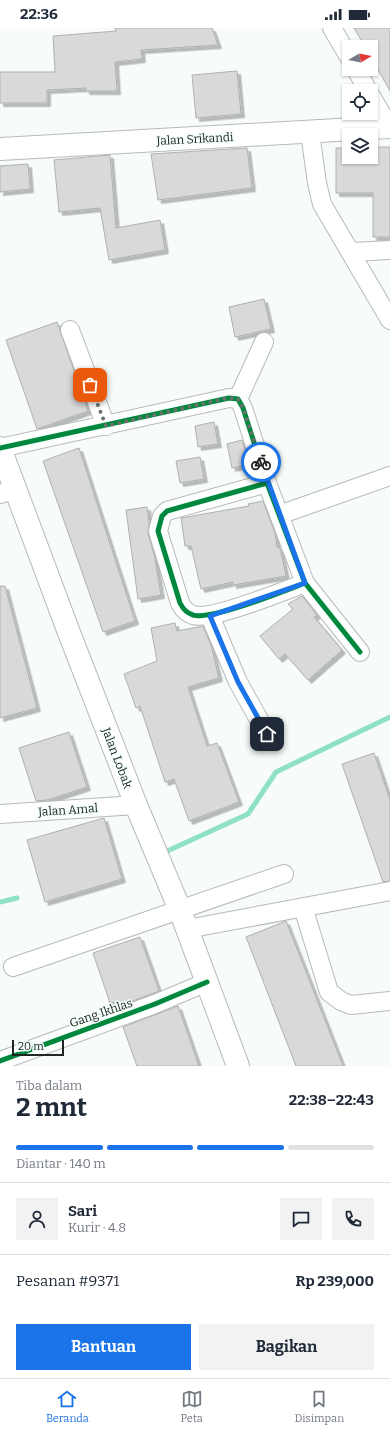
<!DOCTYPE html>
<html lang="id">
<meta charset="utf-8">
<style>
body{margin:0;font-family:Bitter,serif;background:#f2f2f3;color:#1f2937;height:100vh;display:flex;flex-direction:column;font-size:15px;white-space:nowrap}
*{box-sizing:border-box;margin:0}
p{font-size:13px;color:#747a83}
.icon{flex:none;width:22px;height:22px;fill:none;stroke:currentColor;stroke-width:2;stroke-linecap:round;stroke-linejoin:round}
.map{position:relative;height:1038px;overflow:hidden}
.side{display:flex;flex-direction:column;background:#fff;flex:1}
.side>*{flex:none}
.needle{width:26px;rotate:80deg}
.fabs{position:absolute;left:342px;top:12px;display:grid;gap:8px}
.fabs a{display:grid;place-items:center;width:36px;height:36px;border-radius:0px;background:#fff;box-shadow:0 1px 3px #0004;font-size:20px}
.scale{position:absolute;left:12px;bottom:10px;width:52px;box-sizing:border-box;padding-left:4px;border:2px solid #202723;border-top:0;font-size:11px;line-height:14px;white-space:nowrap;color:#202723;-webkit-text-stroke:3px #f4fff9;paint-order:stroke}
.pin{position:absolute;display:grid;place-items:center;width:34px;height:34px;color:#fff;margin:-17px;border-radius:8px;box-shadow:0 2px 6px #0006}
.courier{position:absolute;display:grid;place-items:center;width:40px;height:40px;margin:-20px;border:3px solid #1a73e8;border-radius:50%;background:#fff;color:#222;box-shadow:0 1px 5px #0007}
.head em{font-style:normal;font-weight:700}
.head div{display:flex;flex-direction:column-reverse}
.head{display:flex;align-items:center;justify-content:space-between;height:68px;padding:0 16px}
h1{font-size:26px;font-weight:700;line-height:30px}
.bar{display:grid;grid-template-columns:repeat(4,1fr);gap:6px 4px;align-content:center;height:48px;padding:0 16px}
.bar i{height:5px;border-radius:3px;background:#e0e1e3}
.bar .current{background:#1a73e8}
.bar p{grid-column:span 4}
.line{display:flex;align-items:center;gap:10px;padding:0 16px;border-top:1px solid #e0e1e3}
.line div{flex:1}
.round{display:grid;place-items:center;flex:none;width:42px;height:42px;border-radius:0px;background:#f2f2f3}
.action{display:flex;gap:8px;margin-top:auto;padding:8px 16px}
.action a{flex:1;height:46px;border-radius:0px;background:#1a73e8;color:#fff;font-size:16px;font-weight:700;line-height:46px;text-align:center}
.action a+a{background:#f2f2f3;color:#1f2937}
.status{display:flex;justify-content:space-between;align-items:center;height:28px;padding:0 20px;background:#fff;direction:ltr}
.status svg{height:11px;fill:currentColor}
.dock{display:flex;justify-content:space-around;align-items:center;height:56px;border-top:1px solid #e0e1e3;background:#fff;font-size:11px;color:#747a83}
.dock a{display:grid;justify-items:center;gap:2px}
.dock .current{color:#1a73e8}
.map>svg:first-child{display:block}
.lines{fill:none;stroke-linecap:round;stroke-linejoin:round}
.stream{stroke:#8ee1c2;stroke-width:5}
.building{fill:#d9d9d9;stroke:#b0b0b0;filter:url(#shadow)}
.minor-casing{stroke:#b6bbb9;stroke-width:20}
.major-casing{stroke:#b6bbb9;stroke-width:24}
.minor{stroke:#fefffe;stroke-width:18}
.major{stroke:#fefffe;stroke-width:22}
.cycleway-casing{stroke:#f4fff9;stroke-width:8}
.cycleway{stroke:#00873e;stroke-width:5}
.done{stroke:#6b726e;stroke-width:4;stroke-dasharray:0 7.2}
.route{stroke:#1a73e8;stroke-width:5}
.labels{text-anchor:middle;stroke-width:3;stroke-linejoin:round;paint-order:stroke}
.street-label{font-size:12px;fill:#202723;stroke:#f4fff9}
</style>
<div class="status"><b>22:36</b><svg viewBox="0 0 49 12"><path d="M0 12V9h3v3zM5 12V6h3v6zM10 12V3h3v9zM15 12V0h3v12zM26 1h20v11H26zM47 4h2v5h-2z"/></svg></div>
<div class="map">
<svg width="390" height="1038" viewBox="0 0 390 1038">
<defs>
<filter id="shadow"><feDropShadow dx="3.5" dy="3.5" stdDeviation="0" flood-color="#0004"/></filter>
</defs>
<rect width="100%" height="100%" fill="#f7fcf9"/>
<g class="lines">
<path class="stream" d="M163,825L248,786L276,744L390,689
M0,874L17,870"/>
</g>
<path class="building" d="M115,0H212L218,17L141,22L142,31L115,34L117,63H86V60L47,62V75H0V44H55L53,8L116,3Z
M354,0H390V63L371,29V19H365Z
M237,43L241,86L196,90L192,47Z
M371,119H390V209H373V165H336V120H349V129H371Z
M247,120L252,160L158,172L151,126Z
M110,127L116,200L160,192L165,222L109,232L100,180L59,184L54,132Z
M28,136L30,161L0,164V138Z
M264,271L271,301L235,309L229,279Z
M57,294L88,383L37,401L6,312Z
M214,394L218,416L198,419L195,398Z
M242,412L250,436L232,440L227,416Z
M79,420L135,593L103,604L43,433Z
M200,429L204,451L180,455L176,433Z
M263,473L275,505L277,519L280,520L286,548L233,557V554L201,561L191,518H185L181,490L249,478L248,476Z
M147,479L149,496L148,506L154,526L161,567L138,571L126,482Z
M0,558H5L37,680L0,690Z
M302,568L317,587L314,589L342,622L308,652L285,626L279,631L260,608L293,581L288,576Z
M175,595L177,603L203,598L211,617L219,650L188,659L207,718L217,715L239,774L189,793L174,751L165,754L140,678L136,680L124,646L157,633L151,600Z
M69,704L87,759L47,772L36,773L19,720Z
M374,725L390,772V853L383,854L342,736Z
M104,790L122,851L45,874L27,812Z
M286,893L343,1038H296L246,909Z
M140,909L159,963L117,979L115,974L110,975L93,925Z
M178,978L199,1038H137L123,999Z"/>
<g class="lines">
<defs>
<path id="minor" d="M332,0L349,29
M356,41L368,63
M371,68L389,99
M310,105L317,155L322,176L390,292
M351,224L390,222
M70,302L106,398
M238,371L264,314
M0,420L229,370L238,371L243,380L267,455L305,555L360,624
M267,455L167,483L162,488L158,503L180,575C183,581 186,585 193,587C210,593 284,563 305,555
M0,466L15,462
M279,487L390,448
M210,588L238,654L267,706
M0,786L136,777
M303,879L329,964L341,973L351,977L390,973
M187,901L390,863
M13,939L284,846
M0,1033L155,976L207,954"/>
<path id="major" d="M0,121L390,99
M0,420L68,602L136,777L180,882L238,1038"/>
</defs>
<use href="#minor" class="minor-casing"/>
<use href="#major" class="major-casing"/>
<use href="#minor" class="minor"/>
<use href="#major" class="major"/>
<defs>
<path id="cycleway" d="M0,420L229,370L238,371L243,380L267,455L305,555L360,624
M267,455L167,483L162,488L158,503L180,575C183,581 186,585 193,587C210,593 284,563 305,555
M0,1033L155,976L207,954"/>
</defs>
<use href="#cycleway" class="cycleway-casing"/>
<use href="#cycleway" class="cycleway"/>
</g>
<g class="lines">
<path class="done" d="M90,357L106,398L228,370L238,371L243,380L261,434"/>
<path class="route" d="M261,434L305,555L210,588L238,654L267,706"/>
</g>
<g class="labels">
<g class="street-label">
<text transform="translate(195 111) rotate(-3)" y="4">Jalan Srikandi</text>
<text transform="translate(117 730) rotate(69)" y="4">Jalan Lobak</text>
<text transform="translate(68 782) rotate(-4)" y="4">Jalan Amal</text>
<text transform="translate(101 985) rotate(-19)" y="4">Gang Ikhlas</text>
</g>
</g>
</svg>
<div class="fabs">
<a><svg class="needle" viewBox="-14 -14 28 28"><path d="M0-13l5 13h-10z" fill="#e53935"/><path d="M0 13l5-13h-10z" fill="#747a83"/></svg></a>
<a><svg class="icon" aria-label="locate" viewBox="0 0 24 24"><circle cx="12" cy="12" r="6"/><path d="M12 2v4M12 18v4M2 12h4M18 12h4"/></svg></a>
<a><svg class="icon" aria-label="layers" viewBox="0 0 24 24"><path d="M12 4l9 5-9 5-9-5zM3 14l9 5 9-5"/></svg></a>
</div>
<div class="scale">20 m</div>
<div class="pin" style="left:90px;top:357px;background:#ea580c"><svg class="icon" aria-label="bag" viewBox="0 0 24 24"><path d="M5 8h14l-1 12H6zM9 8a3 3 0 0 1 6 0"/></svg></div>
<div class="pin" style="left:267px;top:706px;background:#1f2937"><svg class="icon" aria-label="home" viewBox="0 0 24 24"><path d="M3 11l9-7 9 7M6 9v11h12V9"/></svg></div>
<div class="courier" style="left:261px;top:434px"><svg class="icon" aria-label="bike" viewBox="0 0 24 24"><circle cx="6" cy="16" r="4"/><circle cx="18" cy="16" r="4"/><path d="M6 16l4-8h5l3 8M10 8l3 8H6M13 5h3"/></svg></div>
</div>
<section class="side">
<div class="head"><div><h1>2 mnt</h1><p>Tiba dalam</p></div><em>22:38–22:43</em></div>
<div class="bar"><i class="current"></i><i class="current"></i><i class="current"></i><i></i><p>Diantar · 140 m</p></div>
<div class="line" style="height:72px"><a class="round"><svg class="icon" aria-label="person" viewBox="0 0 24 24"><circle cx="12" cy="8" r="4"/><path d="M4 21q1-7 8-7t8 7"/></svg></a><div><b>Sari</b><p>Kurir · 4.8</p></div><a class="round"><svg class="icon" aria-label="chat" viewBox="0 0 24 24"><path d="M4 5h16v11H9l-5 4z"/></svg></a><a class="round"><svg class="icon" aria-label="phone" viewBox="0 0 24 24"><path d="M5 4h4l2 5-3 2q2 4 5 5l2-3 5 2v4C11 20 4 13 5 4z"/></svg></a></div>
<div class="line" style="height:52px"><div>Pesanan #9371</div><b>Rp 239,000</b></div>
<div class="action"><a>Bantuan</a><a>Bagikan</a></div>
</section>
<nav class="dock">
<a class="current"><svg class="icon" aria-label="home" viewBox="0 0 24 24"><path d="M3 11l9-7 9 7M6 9v11h12V9"/></svg>Beranda</a>
<a><svg class="icon" aria-label="map" viewBox="0 0 24 24"><path d="M3 6l6-2 6 2 6-2v14l-6 2-6-2-6 2zM9 4v14M15 6v14"/></svg>Peta</a>
<a><svg class="icon" aria-label="saved" viewBox="0 0 24 24"><path d="M7 4h10v16l-5-4-5 4z"/></svg>Disimpan</a>
</nav>
